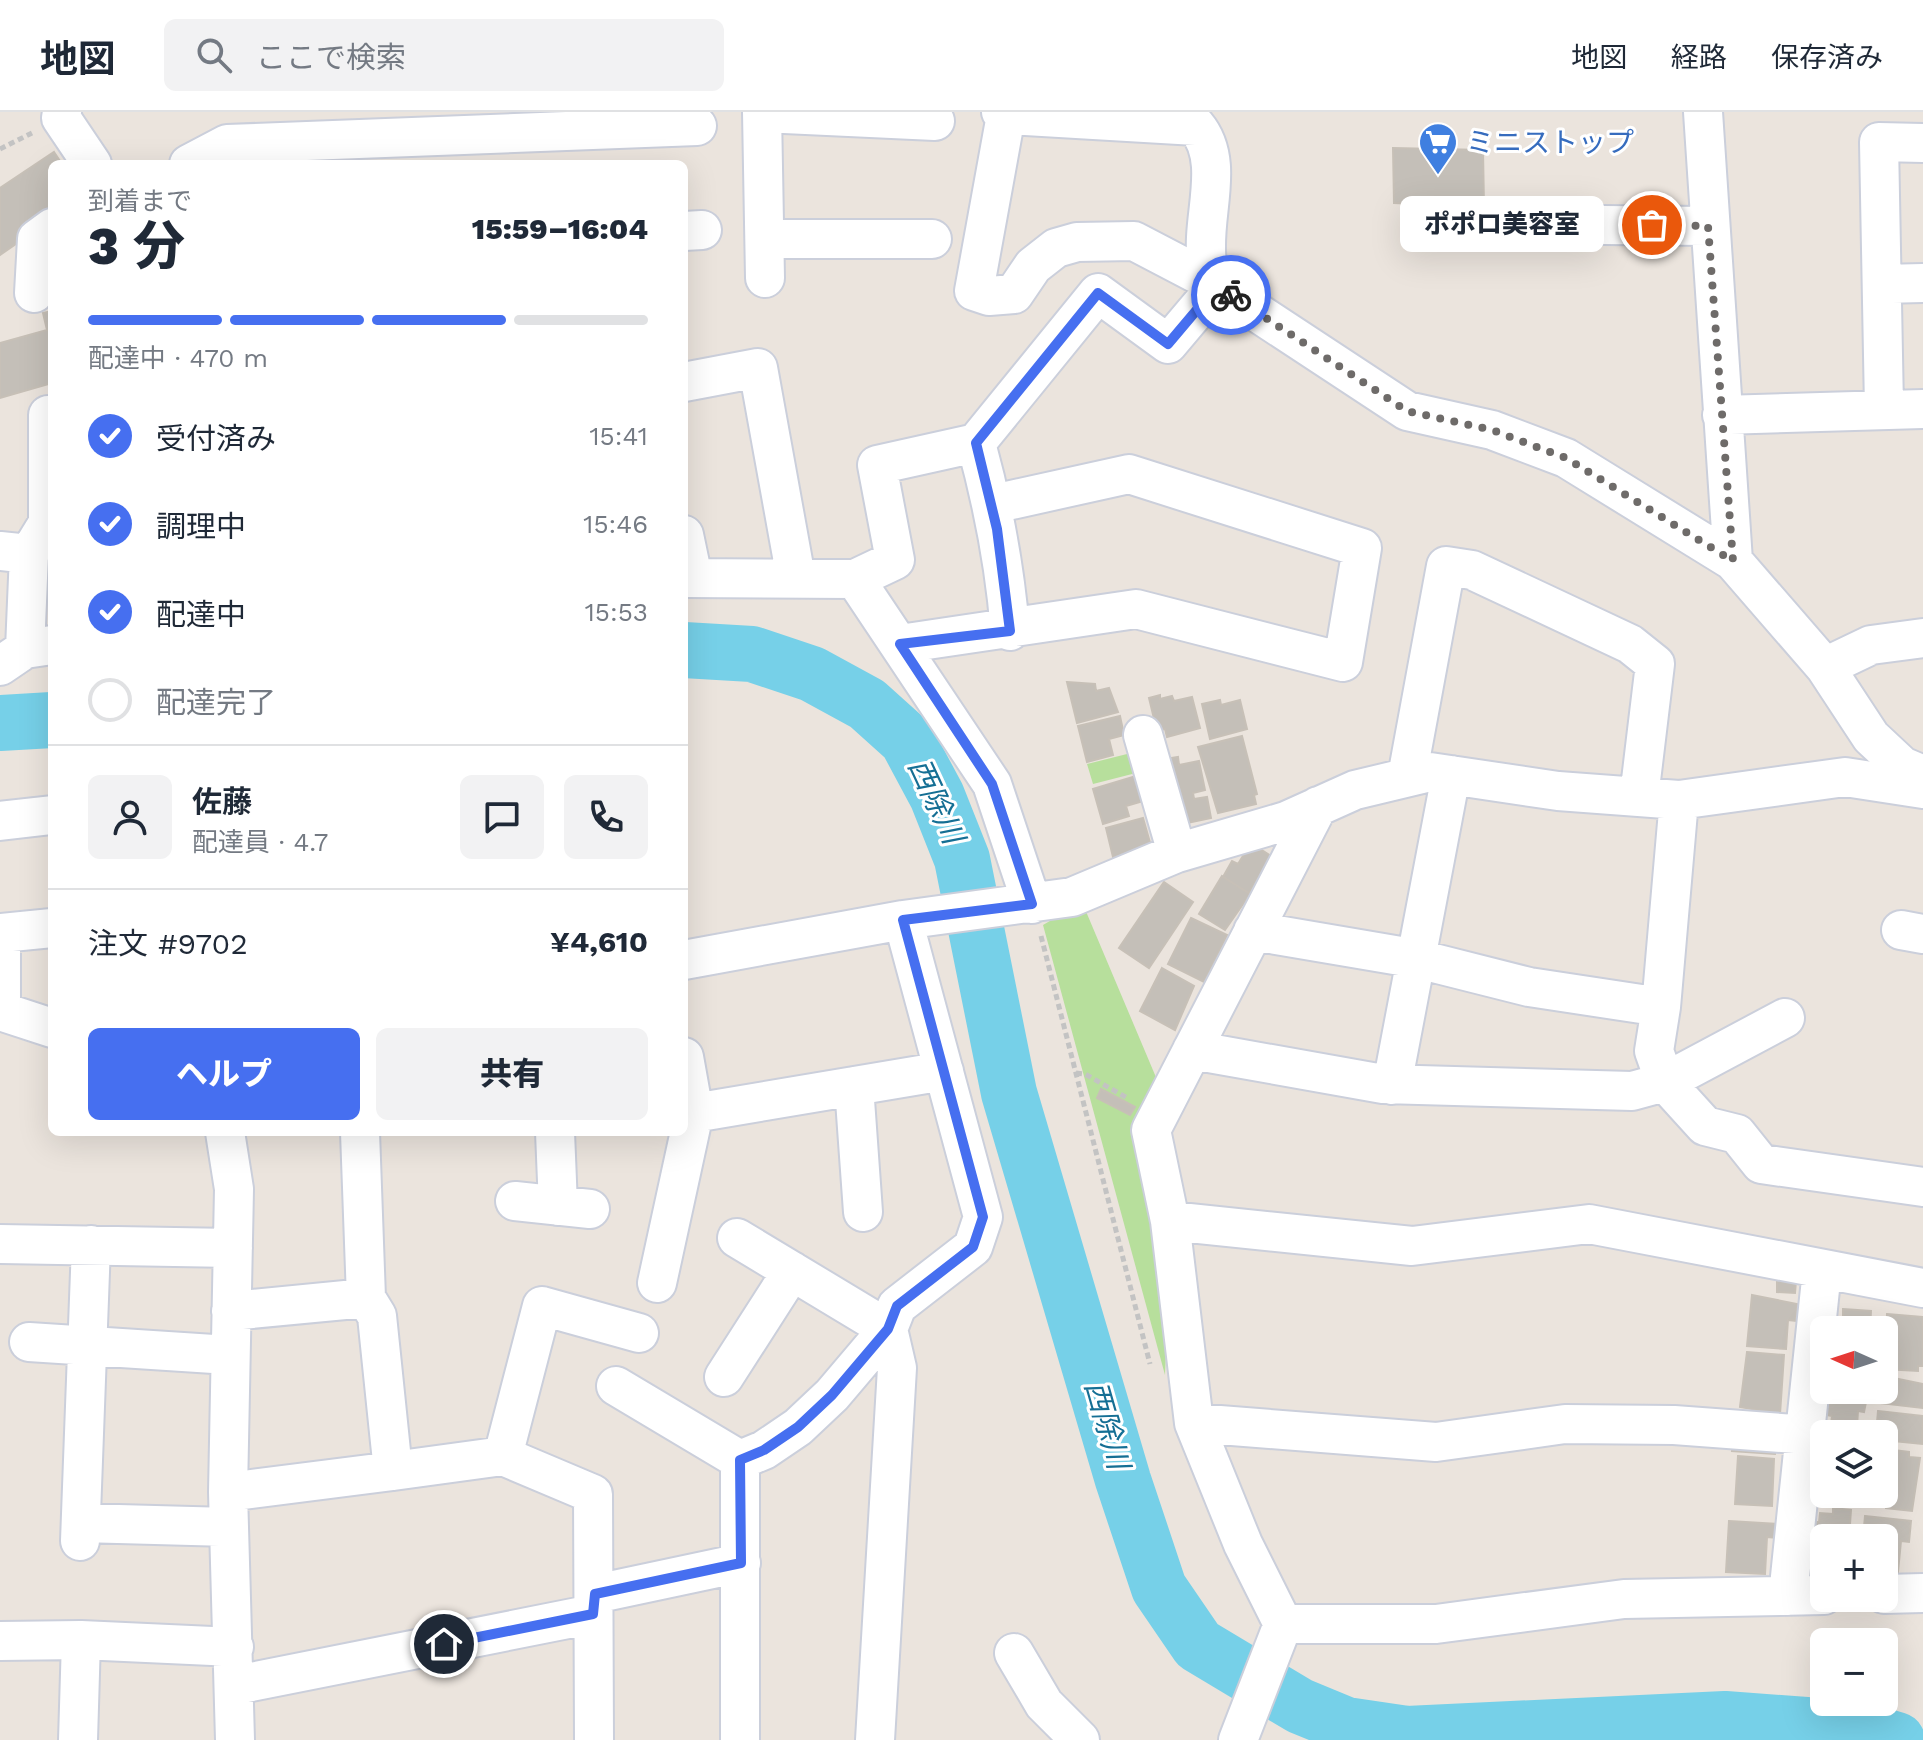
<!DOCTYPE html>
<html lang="ja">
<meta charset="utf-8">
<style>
body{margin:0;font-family:"Work Sans","Noto Sans JP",sans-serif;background:#f2f2f3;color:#1f2937;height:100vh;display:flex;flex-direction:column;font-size:30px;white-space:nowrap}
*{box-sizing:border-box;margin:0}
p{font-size:26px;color:#747a83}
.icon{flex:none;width:44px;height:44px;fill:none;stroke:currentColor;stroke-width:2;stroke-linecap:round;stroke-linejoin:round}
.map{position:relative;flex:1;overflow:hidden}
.sheet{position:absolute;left:48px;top:48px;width:640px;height:976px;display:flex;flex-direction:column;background:#fff;border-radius:12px;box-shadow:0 8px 32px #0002}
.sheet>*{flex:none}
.needle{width:52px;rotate:273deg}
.tools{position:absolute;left:1810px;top:1204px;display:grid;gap:16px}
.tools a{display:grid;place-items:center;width:88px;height:88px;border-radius:12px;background:#fff;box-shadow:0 8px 32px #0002;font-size:40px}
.pin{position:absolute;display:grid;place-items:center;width:68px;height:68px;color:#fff;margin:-34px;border:4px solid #fff;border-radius:50%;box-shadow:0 2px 8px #0007}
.courier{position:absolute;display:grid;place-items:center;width:80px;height:80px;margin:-40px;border:6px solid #466ff0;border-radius:50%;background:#fff;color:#222;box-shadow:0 2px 10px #0007}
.bubble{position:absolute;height:56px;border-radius:12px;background:#fff;box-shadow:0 8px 32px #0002;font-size:26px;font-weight:800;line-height:56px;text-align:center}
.overview em{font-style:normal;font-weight:800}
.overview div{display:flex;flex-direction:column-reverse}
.overview{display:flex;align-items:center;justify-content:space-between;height:136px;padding:0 40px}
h1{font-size:52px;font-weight:800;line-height:60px}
.bar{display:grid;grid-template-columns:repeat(4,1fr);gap:12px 8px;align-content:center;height:96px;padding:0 40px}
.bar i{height:10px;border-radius:6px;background:#e0e1e3}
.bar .current{background:#466ff0}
.bar p{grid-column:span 4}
.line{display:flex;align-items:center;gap:20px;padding:0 40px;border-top:2px solid #e0e1e3}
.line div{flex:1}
.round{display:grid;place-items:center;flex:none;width:84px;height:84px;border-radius:12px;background:#f2f2f3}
ol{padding:0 40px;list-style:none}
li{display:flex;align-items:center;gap:24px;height:88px}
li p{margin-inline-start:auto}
li .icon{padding:8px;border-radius:50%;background:#466ff0;color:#fff;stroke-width:4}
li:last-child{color:#747a83}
li i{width:44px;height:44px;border:4px solid #e0e1e3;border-radius:50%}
.action{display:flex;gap:16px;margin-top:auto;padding:16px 40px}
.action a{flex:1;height:92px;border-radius:12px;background:#466ff0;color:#fff;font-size:32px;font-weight:800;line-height:92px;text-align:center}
.action a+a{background:#f2f2f3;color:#1f2937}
header{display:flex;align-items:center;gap:48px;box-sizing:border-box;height:112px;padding:0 40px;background:#fff;border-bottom:2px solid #e0e1e3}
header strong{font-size:38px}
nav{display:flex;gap:44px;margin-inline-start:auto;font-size:28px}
.search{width:560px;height:72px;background:#f2f2f3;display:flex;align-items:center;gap:20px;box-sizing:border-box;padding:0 28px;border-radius:12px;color:#747a83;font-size:30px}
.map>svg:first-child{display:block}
.green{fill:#b7df9c}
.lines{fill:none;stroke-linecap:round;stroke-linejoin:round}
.river{stroke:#76d0e8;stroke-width:56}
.building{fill:#c4bfb8;stroke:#c7c0b7;stroke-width:2}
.minor-casing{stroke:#cbcfdb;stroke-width:42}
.path{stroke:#c3c3c3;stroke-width:5;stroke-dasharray:6 4;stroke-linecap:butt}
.minor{stroke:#fff;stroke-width:38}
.done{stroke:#6e6b69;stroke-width:8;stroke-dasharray:0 14.4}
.route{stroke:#466ff0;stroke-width:10}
.labels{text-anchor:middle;stroke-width:6;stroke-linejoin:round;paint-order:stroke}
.shop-label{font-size:28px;fill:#366cbe;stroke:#fff;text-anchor:start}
.water-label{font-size:30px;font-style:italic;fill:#156f94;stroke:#fff}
</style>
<header>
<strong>地図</strong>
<div class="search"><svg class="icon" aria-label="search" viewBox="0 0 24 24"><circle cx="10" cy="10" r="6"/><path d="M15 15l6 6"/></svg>ここで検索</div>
<nav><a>地図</a><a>経路</a><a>保存済み</a></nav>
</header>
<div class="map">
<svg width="1923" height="1628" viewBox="0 0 1923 1628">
<rect width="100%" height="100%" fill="#ebe4dd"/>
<path class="green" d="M1135,640L1140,660L1093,672L1087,652Z
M1082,790L1158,970L1167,1215L1165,1263L1043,813Z"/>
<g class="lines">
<path class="river" d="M684,538L752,542L812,562L867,592L907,628L937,684L962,747L1009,981L1123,1368L1159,1476L1198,1533L1300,1594L1346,1613L1407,1622L1725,1607L1860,1617L1897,1628
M0,611L52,608"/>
</g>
<path class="building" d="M1393,36L1483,38L1484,95L1394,91Z
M54,40L62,52H52V107L0,143V76Z
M52,199V271L0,286V231L47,218L43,201Z
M1067,570L1095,572L1096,579L1109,576L1118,600L1077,611Z
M1160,583V587L1172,584L1174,589L1192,585L1200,616L1167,625L1165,617L1157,619L1149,586Z
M1220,588L1221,593L1240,588L1247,617L1210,627L1202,592Z
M1120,604L1124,623L1109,627L1113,643L1087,650L1078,614Z
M1242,624L1257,682L1254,683L1256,692L1218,701L1198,635Z
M1178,645L1179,653L1199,649L1205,678L1193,681L1194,687L1207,685L1211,706L1182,712L1165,647Z
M1136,664L1143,689L1126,694L1129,704L1103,712L1093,677Z
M1143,706L1151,734L1113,745L1106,716Z
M1251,731L1271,744L1249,781L1223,765L1232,749L1238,752Z
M1222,764L1250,782L1225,818L1199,802Z
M1164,770L1193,790L1149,856L1119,836Z
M1191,806L1227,823L1204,870L1168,852Z
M1162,856L1194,874L1175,918L1140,899Z
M1101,977L1135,995L1130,1003L1097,986Z
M1777,1168L1796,1169L1795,1181L1777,1180Z
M1752,1183L1797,1192L1796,1209L1788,1208L1786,1237L1747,1234Z
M1843,1197L1871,1199L1870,1218H1832V1208L1843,1209Z
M1887,1202L1923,1205V1254H1918V1259L1884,1257Z
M1747,1240L1784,1243L1780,1302L1740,1295Z
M1884,1264L1923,1272V1296L1879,1291Z
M1829,1278H1860L1859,1289L1866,1290L1864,1300L1858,1299L1857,1314L1831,1312L1832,1304L1826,1303Z
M1878,1299L1923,1304L1922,1332L1884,1328V1322H1876Z
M1824,1323V1374H1817Z
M1733,1329L1776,1332L1775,1342L1732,1339Z
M1893,1338L1909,1340V1345L1920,1346L1912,1399L1886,1396V1390L1868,1388L1869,1382H1884V1342H1893Z
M1738,1344L1774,1347L1772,1394L1735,1392Z
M1816,1380L1840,1382V1388L1815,1387Z
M1833,1396L1851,1398L1849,1426H1824V1458L1806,1457L1809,1410H1819L1820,1401L1833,1402Z
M1865,1404L1911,1409L1909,1430L1901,1429L1898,1460L1884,1459V1426H1863Z
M1729,1409L1778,1412L1777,1426L1767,1425L1765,1462L1726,1460Z"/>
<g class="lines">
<defs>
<path id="minor" d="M62,0L61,6L92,52
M762,0L765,166
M1001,0L1006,3L974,179L989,184L1014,182L1033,154L1056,136L1077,130L1134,129L1199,163L1207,151
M1703,0L1733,449L1825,555L1871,625L1902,654L1923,663
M762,1L935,9
M1006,3L1196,14C1227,51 1200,106 1207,150C1209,158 1214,166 1217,174
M189,52L227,32L697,14
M1510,112L1708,114
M684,119L702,118
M765,127H932
M1882,172L1923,171
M34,181L37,127L52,116
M684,270L758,256L796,466
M1884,296L1879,30L1923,31
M1722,303L1923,297
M976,331C993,393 1005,454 1010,519
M684,423L693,466
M0,439L29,442L25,537
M29,442L48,411V303
M684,466L855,467L895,448L877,353L976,331L1098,181L1168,232L1217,174L1407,299L1492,318L1566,346L1733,449
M855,467L992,672L1032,792
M900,532L1136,497L1343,550L1362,436L1129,362L993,392
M0,554L25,537L52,533
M1825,555L1871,533L1923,526
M1143,623L1177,741
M1407,665L1446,454L1472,458L1630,532L1655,552L1639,685
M1679,688L1661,895L1654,939L1665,970L1705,1014L1737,1022L1761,1052L1923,1075
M1318,694L1151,1018L1170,1109L1194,1311L1243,1432L1283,1512H1436L1624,1487L1824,1483
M0,709L52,703
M1901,818L1923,822
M1253,819L1418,847L1529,875L1661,895
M684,848L903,808L1072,785L1177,741L1286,709L1355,678L1430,660L1558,679L1679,688L1845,665L1923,677
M0,899L52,916
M1,899V821L52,816
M1192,938L1383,972L1632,979L1665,970L1785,906
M1392,973L1451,663
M854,974L863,1100
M694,1001L944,959
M225,1020L234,1077L228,1380L235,1628
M360,1020L366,1186L377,1204L393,1359L503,1344L593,1382L594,1628
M555,1020L558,1094
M515,1089L590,1097
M1170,1109L1412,1134L1589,1112L1923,1176
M737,1126L888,1217L897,1256L875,1628
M0,1132L233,1136
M657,1171L694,1001L684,945
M231,1199L366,1186
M29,1230L229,1243
M724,1265L792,1159
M616,1274L740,1348
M1194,1311L1436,1330L1565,1312L1674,1313L1808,1323
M503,1344L542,1194L639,1221
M228,1380L393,1359
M81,1411L229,1415
M80,1429L91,1133
M595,1482L741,1451
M1884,1482L1923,1481
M1788,1484L1822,1158
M0,1529L81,1528L234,1535
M1014,1541L1044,1592L1080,1628
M236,1573L593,1502
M78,1628L81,1528
M740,1628V1348L764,1338L798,1315L832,1283L888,1217L897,1194L973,1135L983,1105L903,808
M1238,1628L1283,1512"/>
</defs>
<use href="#minor" class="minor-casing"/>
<path class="path" d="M0,37L32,21
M1041,824L1150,1252
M1076,961L1085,962L1129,987"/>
<use href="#minor" class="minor"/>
</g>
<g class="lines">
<path class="done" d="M1231,183L1407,299L1492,318L1566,346L1733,449L1708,114L1652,113"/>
<path class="route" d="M444,1532L593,1502L595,1482L741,1451L740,1348L764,1338L798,1315L832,1283L888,1217L897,1194L973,1135L983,1105L903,808L1032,792L992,672L900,532L1010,519L997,417L976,331L1098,181L1168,232L1217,174L1231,183"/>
</g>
<defs>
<symbol id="supermarket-pin" viewBox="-11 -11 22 30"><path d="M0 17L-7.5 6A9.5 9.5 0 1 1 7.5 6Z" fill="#3f7fe0" stroke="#fff"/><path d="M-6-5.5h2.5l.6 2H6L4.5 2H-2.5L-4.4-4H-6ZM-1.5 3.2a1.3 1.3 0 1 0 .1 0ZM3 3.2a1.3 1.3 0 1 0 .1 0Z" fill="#fff"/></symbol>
</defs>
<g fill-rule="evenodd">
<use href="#supermarket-pin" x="1416" y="8" width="44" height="60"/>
</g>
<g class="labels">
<g class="shop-label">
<text x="1466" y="40">ミニストップ</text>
</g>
<g class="water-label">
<text transform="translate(936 689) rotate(65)" y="10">西除川</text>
<text transform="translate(1107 1313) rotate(74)" y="10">西除川</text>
</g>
</g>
</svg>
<div class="tools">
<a><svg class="needle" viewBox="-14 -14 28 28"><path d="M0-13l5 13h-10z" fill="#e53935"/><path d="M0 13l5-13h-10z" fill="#747a83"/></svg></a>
<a><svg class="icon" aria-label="layers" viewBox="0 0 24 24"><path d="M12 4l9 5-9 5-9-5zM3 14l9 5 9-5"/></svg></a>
<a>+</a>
<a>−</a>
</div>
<div class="pin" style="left:1652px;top:113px;background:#ea580c"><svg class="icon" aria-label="bag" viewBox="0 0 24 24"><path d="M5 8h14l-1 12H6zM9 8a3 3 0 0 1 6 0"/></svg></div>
<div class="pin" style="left:444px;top:1532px;background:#1f2937"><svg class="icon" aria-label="home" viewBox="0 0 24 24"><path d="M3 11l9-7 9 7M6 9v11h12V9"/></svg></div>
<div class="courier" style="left:1231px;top:183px"><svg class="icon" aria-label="bike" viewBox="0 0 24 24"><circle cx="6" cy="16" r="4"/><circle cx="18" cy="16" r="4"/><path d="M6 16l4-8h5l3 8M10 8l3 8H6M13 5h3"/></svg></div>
<div class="bubble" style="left:1400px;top:84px;width:204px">ポポロ美容室</div>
<section class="sheet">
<div class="overview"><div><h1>3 分</h1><p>到着まで</p></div><em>15:59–16:04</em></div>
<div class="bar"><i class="current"></i><i class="current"></i><i class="current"></i><i></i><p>配達中 · 470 m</p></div>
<ol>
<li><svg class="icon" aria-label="check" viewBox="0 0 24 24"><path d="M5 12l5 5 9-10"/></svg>受付済み<p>15:41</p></li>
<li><svg class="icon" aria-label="check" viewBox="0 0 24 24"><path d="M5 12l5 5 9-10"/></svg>調理中<p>15:46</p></li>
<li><svg class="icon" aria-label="check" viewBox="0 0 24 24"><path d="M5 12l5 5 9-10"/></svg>配達中<p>15:53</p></li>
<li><i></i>配達完了</li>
</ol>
<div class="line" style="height:144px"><a class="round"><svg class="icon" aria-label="person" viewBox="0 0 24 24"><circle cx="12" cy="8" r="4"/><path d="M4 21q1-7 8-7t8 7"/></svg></a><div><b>佐藤</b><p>配達員 · 4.7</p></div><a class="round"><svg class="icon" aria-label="chat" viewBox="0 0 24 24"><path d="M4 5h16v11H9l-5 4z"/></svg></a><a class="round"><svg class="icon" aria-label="phone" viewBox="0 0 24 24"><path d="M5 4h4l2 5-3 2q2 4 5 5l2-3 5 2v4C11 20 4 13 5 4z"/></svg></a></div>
<div class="line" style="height:104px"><div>注文 #9702</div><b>¥4,610</b></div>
<div class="action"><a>ヘルプ</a><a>共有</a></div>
</section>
</div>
